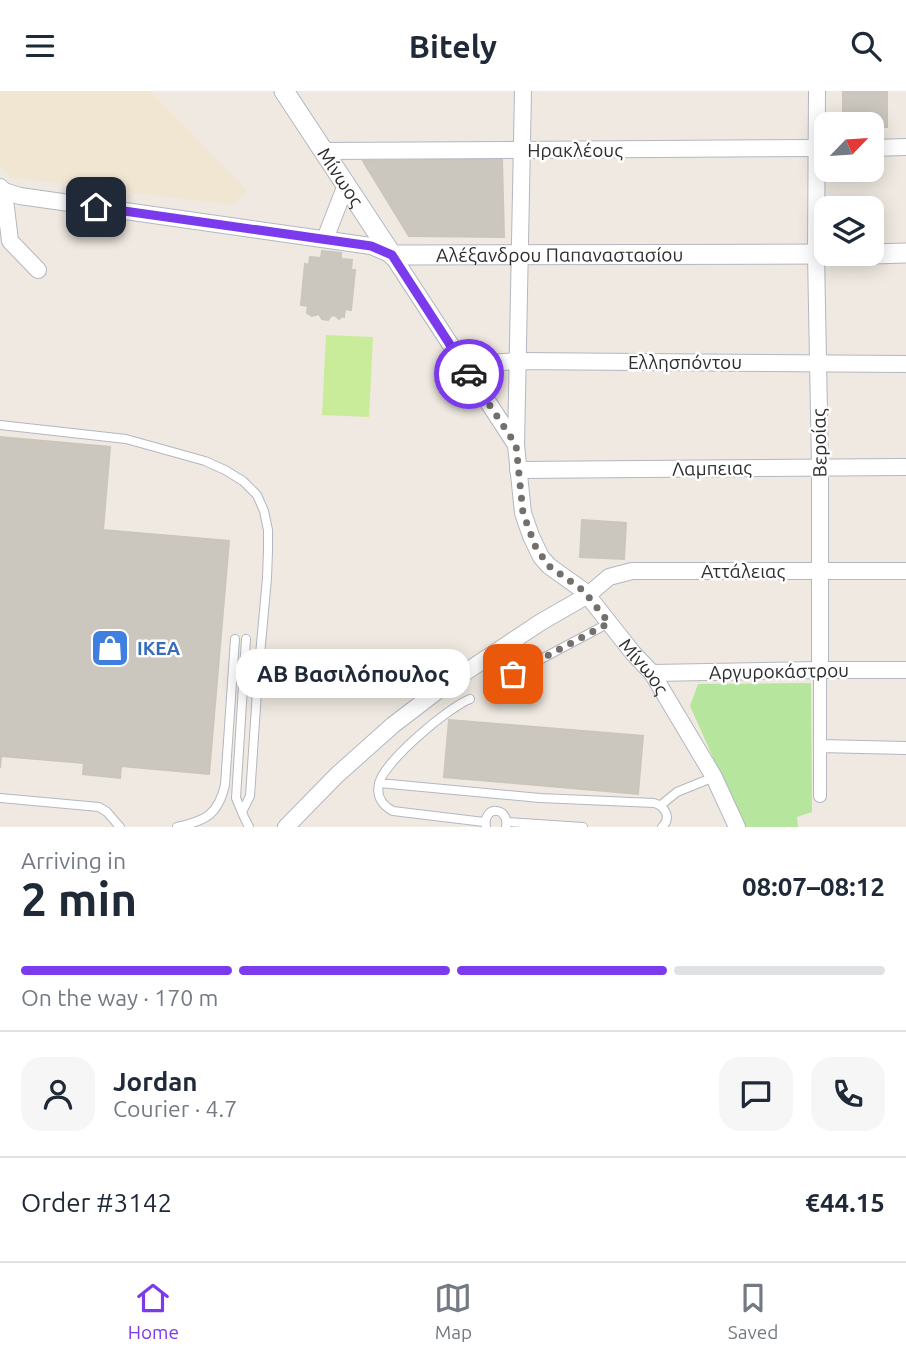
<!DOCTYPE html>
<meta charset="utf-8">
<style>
body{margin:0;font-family:Ubuntu,sans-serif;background:#f6f6f7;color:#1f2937;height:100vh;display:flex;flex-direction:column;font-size:26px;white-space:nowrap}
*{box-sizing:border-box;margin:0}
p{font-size:23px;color:#747a83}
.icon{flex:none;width:38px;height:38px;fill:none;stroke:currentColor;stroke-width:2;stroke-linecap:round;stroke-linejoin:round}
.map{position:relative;height:736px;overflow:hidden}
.side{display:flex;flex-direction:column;background:#fff;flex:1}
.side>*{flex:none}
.needle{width:46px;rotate:65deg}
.tools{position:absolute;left:814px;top:21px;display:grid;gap:14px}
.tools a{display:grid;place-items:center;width:70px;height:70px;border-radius:14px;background:#fff;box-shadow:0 4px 18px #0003;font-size:35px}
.pin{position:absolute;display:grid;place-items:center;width:60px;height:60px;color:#fff;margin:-30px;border-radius:14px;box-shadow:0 4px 10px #0006}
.courier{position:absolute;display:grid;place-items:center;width:70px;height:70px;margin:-35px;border:5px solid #7c3aed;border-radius:50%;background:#fff;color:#222;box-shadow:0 2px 9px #0007}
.bubble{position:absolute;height:49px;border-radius:21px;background:#fff;box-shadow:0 4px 18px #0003;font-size:23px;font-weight:700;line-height:49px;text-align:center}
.headline em{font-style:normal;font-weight:700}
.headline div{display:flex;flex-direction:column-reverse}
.headline{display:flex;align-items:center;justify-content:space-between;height:119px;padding:0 21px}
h1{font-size:46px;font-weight:700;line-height:52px}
.bar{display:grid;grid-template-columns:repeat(4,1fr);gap:10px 7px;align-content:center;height:84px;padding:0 21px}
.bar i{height:9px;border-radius:5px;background:#e0e1e3}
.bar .selected{background:#7c3aed}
.bar p{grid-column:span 4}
.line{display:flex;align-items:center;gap:18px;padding:0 21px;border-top:2px solid #e0e1e3}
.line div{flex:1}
.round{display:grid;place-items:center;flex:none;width:74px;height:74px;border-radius:21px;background:#f6f6f7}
header{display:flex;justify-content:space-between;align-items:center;height:91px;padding:0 21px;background:#fff;font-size:32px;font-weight:700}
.dock{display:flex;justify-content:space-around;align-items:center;height:98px;border-top:2px solid #e0e1e3;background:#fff;font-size:19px;color:#747a83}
.dock a{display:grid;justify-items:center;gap:4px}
.dock .selected{color:#7c3aed}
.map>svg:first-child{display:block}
.education{fill:#f0e6d1}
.green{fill:#b6e59e}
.pitch{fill:#c9ec9a}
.building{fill:#cbc7bf;stroke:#cbc5ba;stroke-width:2}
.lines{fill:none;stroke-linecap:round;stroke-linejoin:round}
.service-casing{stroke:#b4b7c1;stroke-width:10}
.pedestrian-casing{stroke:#b4b7c1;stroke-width:14}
.minor-casing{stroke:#b4b7c1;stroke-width:18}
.tertiary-casing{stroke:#b4b7c1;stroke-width:21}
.service{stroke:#fff;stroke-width:8}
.pedestrian{stroke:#fff;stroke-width:12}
.minor{stroke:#fff;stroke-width:16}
.tertiary{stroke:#fff;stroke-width:19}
.done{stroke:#726f6d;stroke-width:7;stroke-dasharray:0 12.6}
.route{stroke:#7c3aed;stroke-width:9}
.labels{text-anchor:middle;stroke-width:5;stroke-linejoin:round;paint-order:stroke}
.street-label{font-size:19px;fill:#2e2e2e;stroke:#fff}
.shop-label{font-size:19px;font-weight:bold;fill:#366cbe;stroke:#fff;text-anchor:start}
</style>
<header><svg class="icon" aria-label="menu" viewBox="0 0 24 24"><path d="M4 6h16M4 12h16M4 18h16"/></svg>Bitely<svg class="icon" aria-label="search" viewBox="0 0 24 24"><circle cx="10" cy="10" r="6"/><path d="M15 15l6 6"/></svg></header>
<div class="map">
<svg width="906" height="736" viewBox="0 0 906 736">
<rect width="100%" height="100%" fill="#efe9e1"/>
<path class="education" d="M0,0H150L247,99L232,114L11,86L0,75Z"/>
<path class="green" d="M811,592L812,721L797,726L798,736H744L690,615L698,593Z"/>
<path class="pitch" d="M326,244L373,246L369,326L322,324Z"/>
<path class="building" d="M843,0H887V36H872V33H843Z
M502,68L504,146L409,145L363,70Z
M322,160L341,162V168L352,169L351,179H355L351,219L345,218L344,226L342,225L339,228L336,225L332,224L328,229L322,228L319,223L312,225L307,222L308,215L301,214L305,173L309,174L310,166L321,167Z
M0,346L110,356L103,439L229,450L209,683L121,675L120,687L83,683L84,672L1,665L0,677Z
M582,429L626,432L624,468L580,466Z
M449,629L643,645L638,703L444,686Z"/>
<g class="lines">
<defs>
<path id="service" d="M0,334L126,348L205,370L225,379L243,390L257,404L264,420L268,439V460L267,487L258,586L250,705L242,721
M246,548L236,707L244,726L249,736
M513,583L609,532
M470,608C449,616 383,671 379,693C376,706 383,715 393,720L484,731
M379,692L540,707L654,712C665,715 672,727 662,736
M0,707L99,716L107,721L120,736
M661,714L677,701L714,686
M507,731L583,736
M177,736C205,730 218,724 225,694L235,548
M486,736C482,714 510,715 506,736"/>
<path id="pedestrian" d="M820,655L906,657
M820,705V579"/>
<g id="minor">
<path d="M817,0L816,163L820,375V579"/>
<path d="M872,57L906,56"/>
<path d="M324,60L824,57"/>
<path id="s1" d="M0,96L4,100L20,105L371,155L392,164L516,354L523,422L531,445L541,466L549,475L584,500L633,562L652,582L714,686L737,736"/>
<path d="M4,100L10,150L38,179"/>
<path d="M325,148L346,94"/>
<path d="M463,274L518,270L906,273"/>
<path d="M516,354L523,0"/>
<path d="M518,379L906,376"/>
<path d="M652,582L820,579H906"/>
<path d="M286,736L337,684L393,634L440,598L541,531L588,504L609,486L632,480H906"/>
</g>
<g id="tertiary">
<path id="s2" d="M284,0L392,164L826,163"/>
<path d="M872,163L906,162"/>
</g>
</defs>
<use href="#service" class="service-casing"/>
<use href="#pedestrian" class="pedestrian-casing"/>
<use href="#minor" class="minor-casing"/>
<use href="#tertiary" class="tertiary-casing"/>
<use href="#service" class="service"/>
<use href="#pedestrian" class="pedestrian"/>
<use href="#minor" class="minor"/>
<use href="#tertiary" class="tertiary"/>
</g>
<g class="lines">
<path class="done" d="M469,283L516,354L523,422L536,457L549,475L584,500L609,532L513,583"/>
<path class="route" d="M96,116L371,155L392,164L469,283"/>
</g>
<defs>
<symbol id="shop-square" viewBox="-11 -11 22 22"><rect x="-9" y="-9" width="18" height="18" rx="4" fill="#3f7fe0" stroke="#fff"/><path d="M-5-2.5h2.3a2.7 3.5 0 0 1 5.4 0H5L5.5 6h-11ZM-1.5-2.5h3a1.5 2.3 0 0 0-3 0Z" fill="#fff"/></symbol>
</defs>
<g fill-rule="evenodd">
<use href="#shop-square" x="88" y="535" width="44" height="44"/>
</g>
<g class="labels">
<g class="street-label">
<text x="575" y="66">Ηρακλέους</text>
<text dy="7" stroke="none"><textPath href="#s2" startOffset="103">Μίνωος</textPath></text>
<text dy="7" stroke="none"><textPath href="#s2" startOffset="364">Αλέξανδρου Παπαναστασίου</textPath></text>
<text x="685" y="278">Ελλησπόντου</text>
<text transform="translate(819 352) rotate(-91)" y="7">Βεροίας</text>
<text transform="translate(712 377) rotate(-1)" y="7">Λαμπειας</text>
<text x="743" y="487">Αττάλειας</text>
<text dy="7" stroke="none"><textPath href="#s1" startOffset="894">Μίνωος</textPath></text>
<text transform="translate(779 580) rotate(-1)" y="7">Αργυροκάστρου</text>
</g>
<g class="shop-label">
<text x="137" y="564">IKEA</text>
</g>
</g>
</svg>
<div class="tools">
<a><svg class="needle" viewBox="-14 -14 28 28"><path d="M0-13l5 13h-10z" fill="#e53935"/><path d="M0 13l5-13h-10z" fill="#747a83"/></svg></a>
<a><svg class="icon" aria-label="layers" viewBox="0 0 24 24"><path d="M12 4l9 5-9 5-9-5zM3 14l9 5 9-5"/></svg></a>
</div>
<div class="pin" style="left:513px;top:583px;background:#ea580c"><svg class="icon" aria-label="bag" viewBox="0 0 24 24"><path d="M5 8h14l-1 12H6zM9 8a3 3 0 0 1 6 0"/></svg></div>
<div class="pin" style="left:96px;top:116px;background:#1f2937"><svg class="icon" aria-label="home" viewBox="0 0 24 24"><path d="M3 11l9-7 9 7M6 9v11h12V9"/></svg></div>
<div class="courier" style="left:469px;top:283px"><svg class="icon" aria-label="car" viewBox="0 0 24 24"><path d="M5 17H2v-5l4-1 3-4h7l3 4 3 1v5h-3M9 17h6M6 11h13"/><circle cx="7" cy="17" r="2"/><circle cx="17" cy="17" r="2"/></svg></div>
<div class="bubble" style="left:236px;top:558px;width:234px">ΑΒ Βασιλόπουλος</div>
</div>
<section class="side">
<div class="headline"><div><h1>2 min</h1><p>Arriving in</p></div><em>08:07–08:12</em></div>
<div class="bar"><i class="selected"></i><i class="selected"></i><i class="selected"></i><i></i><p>On the way · 170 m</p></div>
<div class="line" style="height:126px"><a class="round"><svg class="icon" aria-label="person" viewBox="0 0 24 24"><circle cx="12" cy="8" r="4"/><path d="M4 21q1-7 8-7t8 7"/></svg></a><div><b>Jordan</b><p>Courier · 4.7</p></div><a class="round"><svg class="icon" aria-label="chat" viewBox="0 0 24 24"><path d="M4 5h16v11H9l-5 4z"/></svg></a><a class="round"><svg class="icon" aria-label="phone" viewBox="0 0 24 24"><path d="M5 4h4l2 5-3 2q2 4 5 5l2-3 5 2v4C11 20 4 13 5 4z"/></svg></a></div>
<div class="line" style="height:91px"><div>Order #3142</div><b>€44.15</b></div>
</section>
<nav class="dock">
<a class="selected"><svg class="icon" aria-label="home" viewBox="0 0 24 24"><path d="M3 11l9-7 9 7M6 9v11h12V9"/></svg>Home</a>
<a><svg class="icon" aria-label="map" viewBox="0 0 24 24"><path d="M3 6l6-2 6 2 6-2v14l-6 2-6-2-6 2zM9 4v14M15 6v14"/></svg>Map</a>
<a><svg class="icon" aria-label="saved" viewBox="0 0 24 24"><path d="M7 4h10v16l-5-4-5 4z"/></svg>Saved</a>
</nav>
